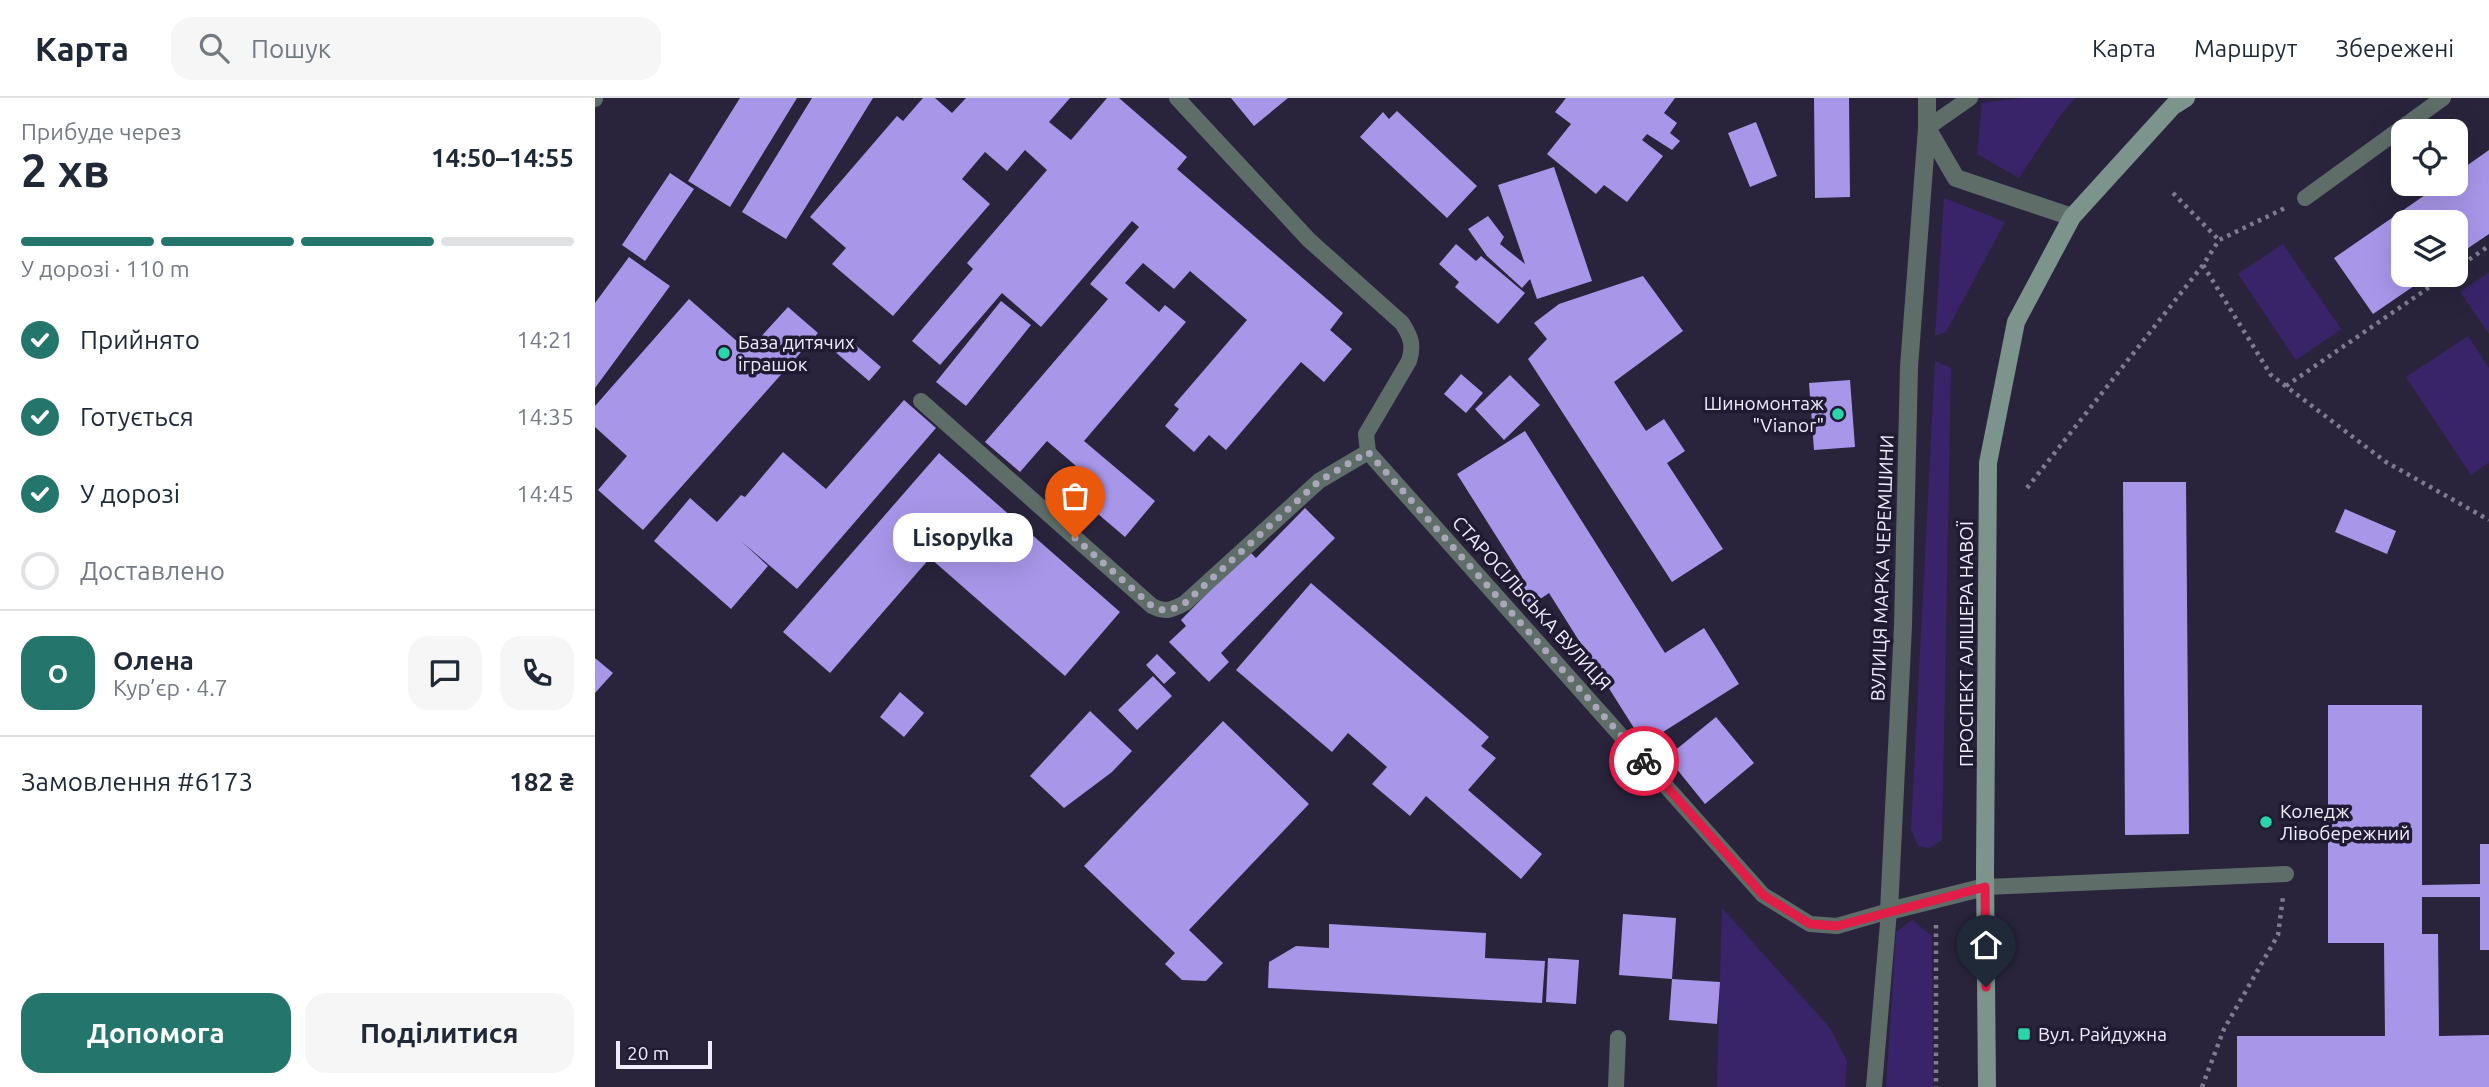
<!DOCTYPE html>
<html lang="uk">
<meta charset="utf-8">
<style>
body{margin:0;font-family:Ubuntu,sans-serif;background:#f6f6f7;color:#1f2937;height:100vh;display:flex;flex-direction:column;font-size:26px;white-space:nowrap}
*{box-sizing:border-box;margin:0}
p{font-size:23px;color:#747a83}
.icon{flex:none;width:38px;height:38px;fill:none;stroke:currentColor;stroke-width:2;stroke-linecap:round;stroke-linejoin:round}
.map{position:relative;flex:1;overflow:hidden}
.details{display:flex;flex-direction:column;background:#fff;width:595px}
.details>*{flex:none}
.fabs{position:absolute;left:1796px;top:21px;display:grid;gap:14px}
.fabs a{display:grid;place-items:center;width:77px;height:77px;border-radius:14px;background:#fff;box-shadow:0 7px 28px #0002;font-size:35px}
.scale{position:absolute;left:21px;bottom:18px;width:96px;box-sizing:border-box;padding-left:7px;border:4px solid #f0eefe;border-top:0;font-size:19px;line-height:24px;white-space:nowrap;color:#f0eefe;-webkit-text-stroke:5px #201b32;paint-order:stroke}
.pin{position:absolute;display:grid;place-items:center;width:60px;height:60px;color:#fff;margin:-72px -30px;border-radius:50% 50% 50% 0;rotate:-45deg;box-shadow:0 0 7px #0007}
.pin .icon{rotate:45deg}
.courier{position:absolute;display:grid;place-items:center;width:70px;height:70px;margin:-35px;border:5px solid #e11d48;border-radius:50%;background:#fff;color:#222;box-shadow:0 2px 9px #0007}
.bubble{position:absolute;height:49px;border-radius:21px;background:#fff;box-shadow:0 7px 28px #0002;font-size:23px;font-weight:700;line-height:49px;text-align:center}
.headline em{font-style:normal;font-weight:700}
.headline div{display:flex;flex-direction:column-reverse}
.headline{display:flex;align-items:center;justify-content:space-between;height:119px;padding:0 21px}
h1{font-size:46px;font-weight:700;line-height:52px}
.bar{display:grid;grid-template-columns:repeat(4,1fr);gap:10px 7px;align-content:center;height:84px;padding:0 21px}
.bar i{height:9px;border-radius:5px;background:#e0e1e3}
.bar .selected{background:#24766c}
.bar p{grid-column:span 4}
.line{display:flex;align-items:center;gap:18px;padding:0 21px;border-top:2px solid #e0e1e3}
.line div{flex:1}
.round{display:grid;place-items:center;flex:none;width:74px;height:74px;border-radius:21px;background:#f6f6f7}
ol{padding:0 21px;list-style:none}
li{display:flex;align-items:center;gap:21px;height:77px}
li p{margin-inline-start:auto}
li .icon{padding:7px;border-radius:50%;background:#24766c;color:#fff;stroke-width:4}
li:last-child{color:#747a83}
li i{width:38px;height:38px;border:4px solid #e0e1e3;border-radius:50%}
.action{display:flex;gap:14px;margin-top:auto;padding:14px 21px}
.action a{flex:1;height:80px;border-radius:21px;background:#24766c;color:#fff;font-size:28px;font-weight:700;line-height:80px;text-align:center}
.action a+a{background:#f6f6f7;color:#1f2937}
header{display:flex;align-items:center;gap:42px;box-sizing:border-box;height:98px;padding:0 35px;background:#fff;border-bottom:2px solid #e0e1e3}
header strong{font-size:33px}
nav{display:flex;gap:38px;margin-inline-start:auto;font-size:24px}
.search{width:490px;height:63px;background:#f6f6f7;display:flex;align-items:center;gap:18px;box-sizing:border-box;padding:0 24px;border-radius:21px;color:#747a83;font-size:26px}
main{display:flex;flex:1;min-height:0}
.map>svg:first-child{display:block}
.green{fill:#39246a}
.building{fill:#a896e9}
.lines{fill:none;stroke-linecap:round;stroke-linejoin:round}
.path{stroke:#7f7c90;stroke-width:4.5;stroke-dasharray:3.5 5;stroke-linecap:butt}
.lane{stroke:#5e6d68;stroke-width:16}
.street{stroke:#5e6d68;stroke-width:18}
.secondary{stroke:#7c948b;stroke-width:18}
.done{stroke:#aaa7ba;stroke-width:7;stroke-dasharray:0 12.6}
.route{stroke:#e11d48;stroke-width:9}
.poi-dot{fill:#2bd5ac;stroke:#201b32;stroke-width:2.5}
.labels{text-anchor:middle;stroke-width:7;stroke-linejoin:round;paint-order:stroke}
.poi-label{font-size:19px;fill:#f0eefe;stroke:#201b32;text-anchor:start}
.street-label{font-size:19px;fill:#f0eefe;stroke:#201b32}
</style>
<header>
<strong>Карта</strong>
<div class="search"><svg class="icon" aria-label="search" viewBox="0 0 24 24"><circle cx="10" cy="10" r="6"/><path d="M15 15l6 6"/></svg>Пошук</div>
<nav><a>Карта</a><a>Маршрут</a><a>Збережені</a></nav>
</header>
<main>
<section class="details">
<div class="headline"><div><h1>2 хв</h1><p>Прибуде через</p></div><em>14:50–14:55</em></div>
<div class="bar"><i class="selected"></i><i class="selected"></i><i class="selected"></i><i></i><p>У дорозі · 110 m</p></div>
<ol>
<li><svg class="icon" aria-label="check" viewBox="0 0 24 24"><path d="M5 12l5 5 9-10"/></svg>Прийнято<p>14:21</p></li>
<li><svg class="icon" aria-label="check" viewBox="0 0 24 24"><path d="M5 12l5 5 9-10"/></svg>Готується<p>14:35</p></li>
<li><svg class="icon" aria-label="check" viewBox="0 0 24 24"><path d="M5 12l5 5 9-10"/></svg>У дорозі<p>14:45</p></li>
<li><i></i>Доставлено</li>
</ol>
<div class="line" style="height:126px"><b class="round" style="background:#24766c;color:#fff">О</b><div><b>Олена</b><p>Кур’єр · 4.7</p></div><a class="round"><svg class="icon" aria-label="chat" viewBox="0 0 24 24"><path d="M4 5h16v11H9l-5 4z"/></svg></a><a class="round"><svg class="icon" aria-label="phone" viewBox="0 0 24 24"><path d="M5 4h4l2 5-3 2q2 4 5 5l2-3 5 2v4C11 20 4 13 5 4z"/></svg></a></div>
<div class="line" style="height:91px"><div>Замовлення #6173</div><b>182 ₴</b></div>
<div class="action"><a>Допомога</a><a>Поділитися</a></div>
</section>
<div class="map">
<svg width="1894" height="989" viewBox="0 0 1894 989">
<rect width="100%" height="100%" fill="#29243c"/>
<path class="green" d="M1428,0H1480L1465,18L1424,80L1382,56L1387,5Z
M1349,100L1410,124L1351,234L1340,238Z
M1688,146L1746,231L1701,262L1643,176Z
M1894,174V236L1865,194Z
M1873,238L1894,270V364L1876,377L1811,279Z
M1340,263L1356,270L1347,742L1335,750L1323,748L1316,731Z
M1127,810L1235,930L1252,963L1250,989H1122Z
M1317,822L1337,838L1338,989H1291L1301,834Z"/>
<path class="building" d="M145,0H202L135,109L93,83Z
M217,0H278L191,141L147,114Z
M328,0H340L357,15L371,0H475L454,24L476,42L512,0H524L592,59L582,71L748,215L735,232L757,251L729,284L706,264L631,352L614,337L599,354L570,328L584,311L579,307L652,222L595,173L579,191L548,165L530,185L564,214L570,207L591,224L489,343L560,403L530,439L489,404L503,387L452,343L425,374L390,344L513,201L495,186L544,129L537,123L446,229L407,195L345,267L317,243L378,171L372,165L452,72L430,52L412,73L390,54L367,81L395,106L298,218L237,166L251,150L215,119L302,18L308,23Z
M636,0H693L659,28Z
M971,0H1080L1069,15L1082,25L1075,35L1085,43L1077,52L1052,36L1047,42L1068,58L1032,104L1009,87L1001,96L952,56L976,26L960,14Z
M1219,0H1254L1255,99L1220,100Z
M802,13L882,88L852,120L765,39L788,14L794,21Z
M1161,24L1182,78L1155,89L1133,35Z
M1894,52V136L1860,159V124H1808V177H1835L1778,216L1739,160L1846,86H1860V76Z
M959,69L997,183L942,201L935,181L927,190L892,158L873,131L893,118L909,139L905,146L930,166L903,87Z
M75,75L99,91L50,163L27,147Z
M861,146L881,163L886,158L930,195L903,226L860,189L864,184L844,166Z
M34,159L75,188L0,290V205Z
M1048,178L1088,233L1019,284L1051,333L1069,321L1090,353L1072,365L1128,451L1077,484L933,261L952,241L939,225L964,206Z
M94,201L153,253L193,209L223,235L48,432L3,392L32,358L0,329V308Z
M406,203L436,227L371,308L341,284Z
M250,238L286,269L274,283L238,252Z
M866,276L888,295L871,315L849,296Z
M915,277L945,307L909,342L880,311Z
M1255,282L1260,349L1219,352L1214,285Z
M309,302L341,330L202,491L146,443L173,468L136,511L59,443L95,400L122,424L146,397L150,399L188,354L231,391Z
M930,333L1070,555L1109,530L1144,586L1049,646L954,495L935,508L919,484L927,479L862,376Z
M344,355L525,514L470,578L335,460L235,575L188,534Z
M1528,384H1591L1594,736L1530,737Z
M710,410L740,440L626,555L634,564L614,584L574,544L591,528L586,522L654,453L661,460Z
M1750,411L1801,433L1792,456L1740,434Z
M716,485L894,639L886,648L901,660L873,692L947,756L926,781L831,698L815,718L777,686L792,669L753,635L737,654L641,572Z
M562,556L581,575L569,586L551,567Z
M0,560L18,575L0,595Z
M558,578L577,598L542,632L523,612Z
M305,594L329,615L309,639L285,619Z
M1733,607H1827V787L1885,786V746H1894V852H1885V799H1827V836H1843L1844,938L1894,937V989H1642V938H1790L1789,845H1733Z
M495,613L537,653L517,674L469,710L435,678Z
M1121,619L1159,665L1110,706L1072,659Z
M628,623L714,706L594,832L628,865L611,883L587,882L570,866L580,855L489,768Z
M1028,816L1081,820L1077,881L1024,877Z
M734,826L891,835L890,860L950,863L947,905L673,890L674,864L701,848L734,850Z
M953,860L984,862L981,906L951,904Z
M1077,881L1125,884L1122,926L1074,922Z"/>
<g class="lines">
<path class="path" d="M1578,95L1624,142
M1608,167L1676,277L1791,364L1894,422
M1860,171L1894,148
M1691,288L1852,177
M1432,390L1608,167L1624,142L1690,110
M1341,827V989
M1607,989L1629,931L1683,837L1688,799"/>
<path class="lane" d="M582,0L714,142L807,225C816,239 819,247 814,263L771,336L773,354L1168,797L1215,826L1242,828L1294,813L1279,989
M0,1V0
M1332,30L1375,0
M1710,100L1848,0
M326,303L557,508C570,515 577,512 590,505L724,383L773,354
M1390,789L1691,776
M1021,989L1023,940"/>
<path class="street" d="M1332,0V30L1361,80L1477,119
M1332,30L1314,269L1308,528L1294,813L1390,789"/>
<path class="secondary" d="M1392,989L1390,774L1393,365L1421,224L1477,119L1578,8L1591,0"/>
</g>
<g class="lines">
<path class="done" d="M480,440L557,508C570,515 577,512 590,505L724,383L773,354L1049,663"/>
<path class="route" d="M1049,663L1168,797L1215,826L1242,828L1390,789L1391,889"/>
</g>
<g class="poi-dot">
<circle cx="129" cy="255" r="7"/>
<circle cx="1243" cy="316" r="7"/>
<circle cx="1671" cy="724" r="7"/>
<rect x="1422" y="929" width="14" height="14" rx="3.5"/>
</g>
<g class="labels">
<g class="poi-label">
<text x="143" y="251">База дитячих<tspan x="143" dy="22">іграшок</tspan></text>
<text x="1229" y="312" text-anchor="end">Шиномонтаж<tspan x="1229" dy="22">"Vianor"</tspan></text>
<text x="1685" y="720">Коледж<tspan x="1685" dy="22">Лівобережний</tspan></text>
<text x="1443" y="943">Вул. Райдужна</text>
</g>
<g class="street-label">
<text transform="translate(1287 470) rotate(-88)" y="7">ВУЛИЦЯ МАРКА ЧЕРЕМШИНИ</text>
<text transform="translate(937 505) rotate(48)" y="7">СТАРОСІЛЬСЬКА ВУЛИЦЯ</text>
<text transform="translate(1371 546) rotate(-90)" y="7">ПРОСПЕКТ АЛІШЕРА НАВОЇ</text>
</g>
</g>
</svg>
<div class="fabs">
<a><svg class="icon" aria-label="locate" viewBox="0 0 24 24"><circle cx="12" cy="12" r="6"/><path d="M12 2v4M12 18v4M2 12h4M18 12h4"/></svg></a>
<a><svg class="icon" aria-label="layers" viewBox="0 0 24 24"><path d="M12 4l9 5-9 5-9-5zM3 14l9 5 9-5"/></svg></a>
</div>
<div class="scale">20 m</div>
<div class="pin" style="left:480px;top:440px;background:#ea580c"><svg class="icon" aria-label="bag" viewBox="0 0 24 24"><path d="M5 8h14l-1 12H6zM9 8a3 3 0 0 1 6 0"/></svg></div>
<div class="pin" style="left:1391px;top:889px;background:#1f2937"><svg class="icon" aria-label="home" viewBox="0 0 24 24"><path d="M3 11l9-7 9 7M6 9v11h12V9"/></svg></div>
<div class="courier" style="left:1049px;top:663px"><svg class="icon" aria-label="bike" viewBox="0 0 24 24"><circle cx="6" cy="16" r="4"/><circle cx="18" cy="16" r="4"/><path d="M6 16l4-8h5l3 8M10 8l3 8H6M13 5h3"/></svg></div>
<div class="bubble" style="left:298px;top:415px;width:140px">Lisopylka</div>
</div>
</main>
